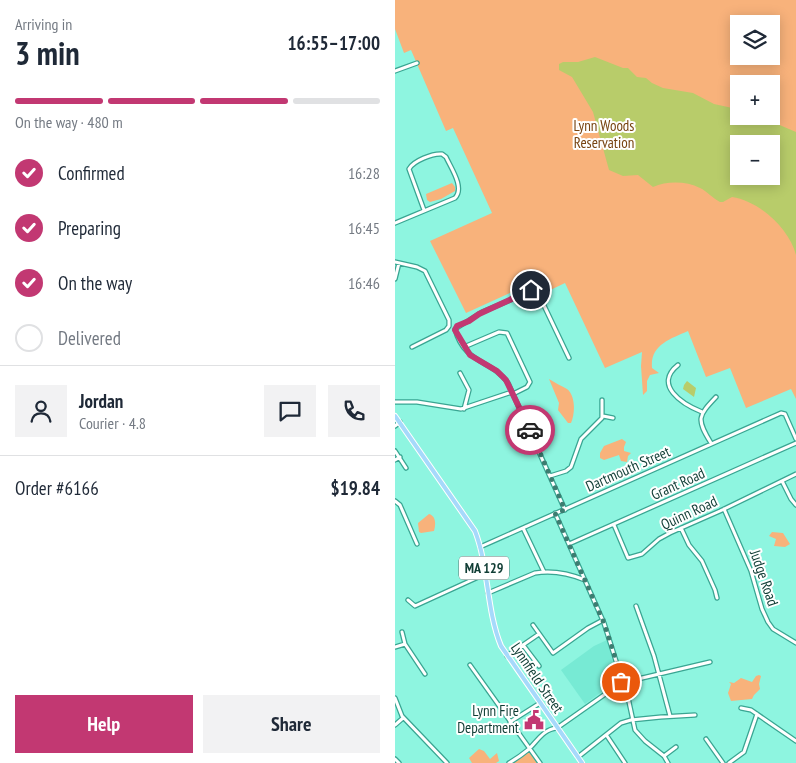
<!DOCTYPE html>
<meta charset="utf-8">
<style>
body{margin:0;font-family:"PT Sans Narrow",sans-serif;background:#f2f2f3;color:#1f2937;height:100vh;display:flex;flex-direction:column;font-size:19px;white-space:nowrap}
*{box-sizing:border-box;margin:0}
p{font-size:16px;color:#747a83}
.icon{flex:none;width:28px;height:28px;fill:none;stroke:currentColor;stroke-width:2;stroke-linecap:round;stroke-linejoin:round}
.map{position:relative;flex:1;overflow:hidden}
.drawer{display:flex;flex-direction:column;background:#fff;width:395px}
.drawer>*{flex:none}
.tools{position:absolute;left:335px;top:15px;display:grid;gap:10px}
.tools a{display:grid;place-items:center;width:50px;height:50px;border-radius:0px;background:#fff;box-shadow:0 2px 12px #0003;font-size:25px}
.pin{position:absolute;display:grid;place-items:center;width:42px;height:42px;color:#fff;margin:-21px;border:2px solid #fff;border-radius:50%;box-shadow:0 1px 5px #0007}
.courier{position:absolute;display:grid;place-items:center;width:50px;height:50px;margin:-25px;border:4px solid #c23872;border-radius:50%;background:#fff;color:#222;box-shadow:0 1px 6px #0007}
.overview em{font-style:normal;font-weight:700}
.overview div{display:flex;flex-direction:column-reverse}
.overview{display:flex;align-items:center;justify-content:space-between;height:85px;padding:0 15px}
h1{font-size:32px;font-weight:700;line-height:38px}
.bar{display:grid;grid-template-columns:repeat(4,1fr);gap:8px 5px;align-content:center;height:60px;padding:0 15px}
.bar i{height:6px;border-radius:4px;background:#e0e1e3}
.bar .active{background:#c23872}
.bar p{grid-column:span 4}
.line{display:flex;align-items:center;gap:12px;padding:0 15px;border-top:1px solid #e0e1e3}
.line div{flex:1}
.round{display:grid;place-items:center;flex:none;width:52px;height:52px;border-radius:0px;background:#f2f2f3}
ol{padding:0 15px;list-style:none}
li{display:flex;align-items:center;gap:15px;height:55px}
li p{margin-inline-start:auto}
li .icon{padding:5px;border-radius:50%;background:#c23872;color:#fff;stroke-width:4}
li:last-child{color:#747a83}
li i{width:28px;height:28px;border:2px solid #e0e1e3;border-radius:50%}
.primary-button{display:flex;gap:10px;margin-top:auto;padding:10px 15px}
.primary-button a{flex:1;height:58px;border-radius:0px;background:#c23872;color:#fff;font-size:20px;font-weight:700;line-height:58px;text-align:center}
.primary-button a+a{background:#f2f2f3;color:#1f2937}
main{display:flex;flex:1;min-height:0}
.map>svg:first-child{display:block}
.built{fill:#77ead4}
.green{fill:#f8b27b;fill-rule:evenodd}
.water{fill:#b8cc6a;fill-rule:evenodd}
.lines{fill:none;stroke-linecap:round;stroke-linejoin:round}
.minor-casing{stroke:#39a592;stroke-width:5.5}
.major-casing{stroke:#fff;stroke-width:6}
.minor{stroke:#fff;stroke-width:3}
.major{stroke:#a6d9fb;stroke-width:4}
.done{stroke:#3c7d71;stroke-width:5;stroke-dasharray:0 9}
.route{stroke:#c23872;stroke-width:6}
.labels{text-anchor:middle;stroke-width:4;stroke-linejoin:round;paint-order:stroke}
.shield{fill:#fff;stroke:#587772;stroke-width:1}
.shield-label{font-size:14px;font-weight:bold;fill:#103d35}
.park-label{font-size:15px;fill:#784412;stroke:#fff}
.street-label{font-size:15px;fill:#103d35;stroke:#fff}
.poi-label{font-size:15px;fill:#103d35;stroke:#fff;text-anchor:end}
</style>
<main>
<section class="drawer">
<div class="overview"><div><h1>3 min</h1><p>Arriving in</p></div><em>16:55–17:00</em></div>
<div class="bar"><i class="active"></i><i class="active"></i><i class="active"></i><i></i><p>On the way · 480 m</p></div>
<ol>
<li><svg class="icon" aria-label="check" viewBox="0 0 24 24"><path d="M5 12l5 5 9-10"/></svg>Confirmed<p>16:28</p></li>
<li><svg class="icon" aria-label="check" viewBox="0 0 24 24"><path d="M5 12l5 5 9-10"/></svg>Preparing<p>16:45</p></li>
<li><svg class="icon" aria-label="check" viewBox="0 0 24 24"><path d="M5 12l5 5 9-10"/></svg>On the way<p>16:46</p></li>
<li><i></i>Delivered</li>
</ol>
<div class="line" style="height:90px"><a class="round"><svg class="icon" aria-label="person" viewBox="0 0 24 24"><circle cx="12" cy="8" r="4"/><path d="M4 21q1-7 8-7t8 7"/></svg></a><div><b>Jordan</b><p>Courier · 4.8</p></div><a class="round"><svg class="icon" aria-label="chat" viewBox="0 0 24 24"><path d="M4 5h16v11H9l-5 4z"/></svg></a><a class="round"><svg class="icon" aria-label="phone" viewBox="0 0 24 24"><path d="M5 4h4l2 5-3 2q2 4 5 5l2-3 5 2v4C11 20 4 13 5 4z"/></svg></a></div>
<div class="line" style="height:65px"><div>Order #6166</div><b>$19.84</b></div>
<div class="primary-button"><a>Help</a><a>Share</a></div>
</section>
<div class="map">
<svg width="401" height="763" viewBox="0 0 401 763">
<rect width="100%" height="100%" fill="#8ef5e0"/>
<path class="built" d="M212,640L223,680L190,704L166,670L199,646Z"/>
<path class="green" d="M0,0H401V399L396,389L351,408L335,368L311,377L293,331C275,339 255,345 257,368L264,373L255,375L252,381V391L248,395L246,366L247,352L210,368L170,283L147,294L141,281L71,313L35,241L97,213L58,128L51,131L16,50L9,53L0,29ZM344,24H376V56H344ZM344,84H376V116H344ZM344,144H376V176H344Z
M57,183L60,187V191L46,199L35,202L32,200L31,194Z
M154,379C160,383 167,386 172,389C181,396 180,414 176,423H173L163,410L164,403Z
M227,439L231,442L229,447V451L236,453L233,456L232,462L226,461L224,455L209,460L205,458V453L209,446Z
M34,514C41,516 41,524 39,531L26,533L24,532L23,523Z
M377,532L388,533L395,544L390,547L379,546L381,539L374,536Z
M364,675L366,676L364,684L365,689L359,695L357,699L336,701L333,693L336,684L334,682L339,683L346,678L357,682L361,676Z
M84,749L89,751L95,759L102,753L104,761L101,763H77L74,758Z
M134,752L142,763H118Z"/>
<path class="water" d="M200,57L228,68H233L242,77L251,78L257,83L268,88L298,93L319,104L342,109L344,110V116L366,117L401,132V255C394,228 364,201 337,197L328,202H325C317,198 312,191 305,188C291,181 272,181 258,187L243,175L228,176L214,170L198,112L177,77L164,70V64L168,62H183ZM344,144H376V176H344Z
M292,381L301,388L299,397L288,389L289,385Z"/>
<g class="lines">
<defs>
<path id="minor" d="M0,71L22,63
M0,223L60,198C70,188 56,168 51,157L47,154C38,153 18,161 14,169L29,210
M0,262L22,267L30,271L54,320V326L51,330L17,347
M0,279L4,263
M69,347L104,332L112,333L135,382L132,387L118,394
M283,365C258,385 287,404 307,412
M65,373L74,390L69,409
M0,402H22L66,409L117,392
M208,416L218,418
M0,426L5,422
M316,443C301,419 303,416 321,397
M0,451L11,468
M0,460L5,457
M155,476L171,471L176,467L186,439L207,418V400
M387,481L396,499L401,505
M0,501L5,505L22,544
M329,509L356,571L367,609L373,622L378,629L401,643
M170,510L113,383C97,360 69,364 60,329L87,312L139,290L143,293L174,358
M160,513L209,623L234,702L240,730L250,741L269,756L273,763
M219,525L233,558L247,554L264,539L275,533L325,511L401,474
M128,528L149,572
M286,528L294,545L307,561L320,590L322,598
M174,544L401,443
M85,547L386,413L390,414L401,439
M93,593L140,573C158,570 173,573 190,580
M13,600L20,606L90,574
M241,606L259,656L275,716
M138,625L158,653L193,628L208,620
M7,632L10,644L30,674
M128,645L144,666
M0,647L10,644
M112,656L144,634
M75,665L145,763
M0,698L7,716L52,763
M346,708L356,710L401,741
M115,722L145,703
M0,725L8,718
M212,736L230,763
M311,739L328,763
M269,756L281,747
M183,757L226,723L236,720L266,717L300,715
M0,759L4,763
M114,763C121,759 128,754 134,749C143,740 149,729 162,728L226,683L315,662
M334,763L349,752L362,714"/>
<path id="major" d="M0,416L80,531C94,567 91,609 106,646L187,763"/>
</defs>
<use href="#minor" class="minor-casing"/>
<use href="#major" class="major-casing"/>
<use href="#minor" class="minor"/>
<use href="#major" class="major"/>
</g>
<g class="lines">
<path class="done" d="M135,430L170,510L160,513L209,623L228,682H226"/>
<path class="route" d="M135,430L111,380L102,371L75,355L60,330L62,326L74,321L84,314L136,290"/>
</g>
<defs>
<symbol id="civic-bare" viewBox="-9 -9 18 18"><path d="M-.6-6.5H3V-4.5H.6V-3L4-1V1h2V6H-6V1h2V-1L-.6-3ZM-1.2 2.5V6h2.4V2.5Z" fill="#c23872" stroke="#fff" stroke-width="2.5" paint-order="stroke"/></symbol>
</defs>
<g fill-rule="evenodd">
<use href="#civic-bare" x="125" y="706" width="28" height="28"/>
</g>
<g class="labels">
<rect class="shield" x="64" y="556.5" width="50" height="23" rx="4"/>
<g class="shield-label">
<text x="89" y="573">MA 129</text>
</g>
<g class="park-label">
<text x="209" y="131">Lynn Woods<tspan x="209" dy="17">Reservation</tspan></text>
</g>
<g class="street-label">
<text transform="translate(233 469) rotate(-24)" y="5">Dartmouth Street</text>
<text transform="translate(283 484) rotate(-24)" y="5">Grant Road</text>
<text transform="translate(294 513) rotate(-25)" y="5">Quinn Road</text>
<text transform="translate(369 578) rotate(71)" y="5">Judge Road</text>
<text transform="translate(142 678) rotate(56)" y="5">Lynnfield Street</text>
</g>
<g class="poi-label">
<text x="124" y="716">Lynn Fire<tspan x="124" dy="17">Department</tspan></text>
</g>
</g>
</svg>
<div class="tools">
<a><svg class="icon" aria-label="layers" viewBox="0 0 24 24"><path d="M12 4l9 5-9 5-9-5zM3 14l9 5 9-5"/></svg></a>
<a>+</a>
<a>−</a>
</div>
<div class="pin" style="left:226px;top:682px;background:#ea580c"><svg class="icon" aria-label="bag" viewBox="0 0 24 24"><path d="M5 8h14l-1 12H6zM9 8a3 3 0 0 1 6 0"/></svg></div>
<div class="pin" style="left:136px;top:290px;background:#1f2937"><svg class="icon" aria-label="home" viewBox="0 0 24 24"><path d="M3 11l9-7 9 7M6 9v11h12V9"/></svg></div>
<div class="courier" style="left:135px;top:430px"><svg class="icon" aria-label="car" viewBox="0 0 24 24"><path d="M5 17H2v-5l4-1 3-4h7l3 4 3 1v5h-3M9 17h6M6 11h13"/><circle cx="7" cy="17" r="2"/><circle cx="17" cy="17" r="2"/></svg></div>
</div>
</main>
